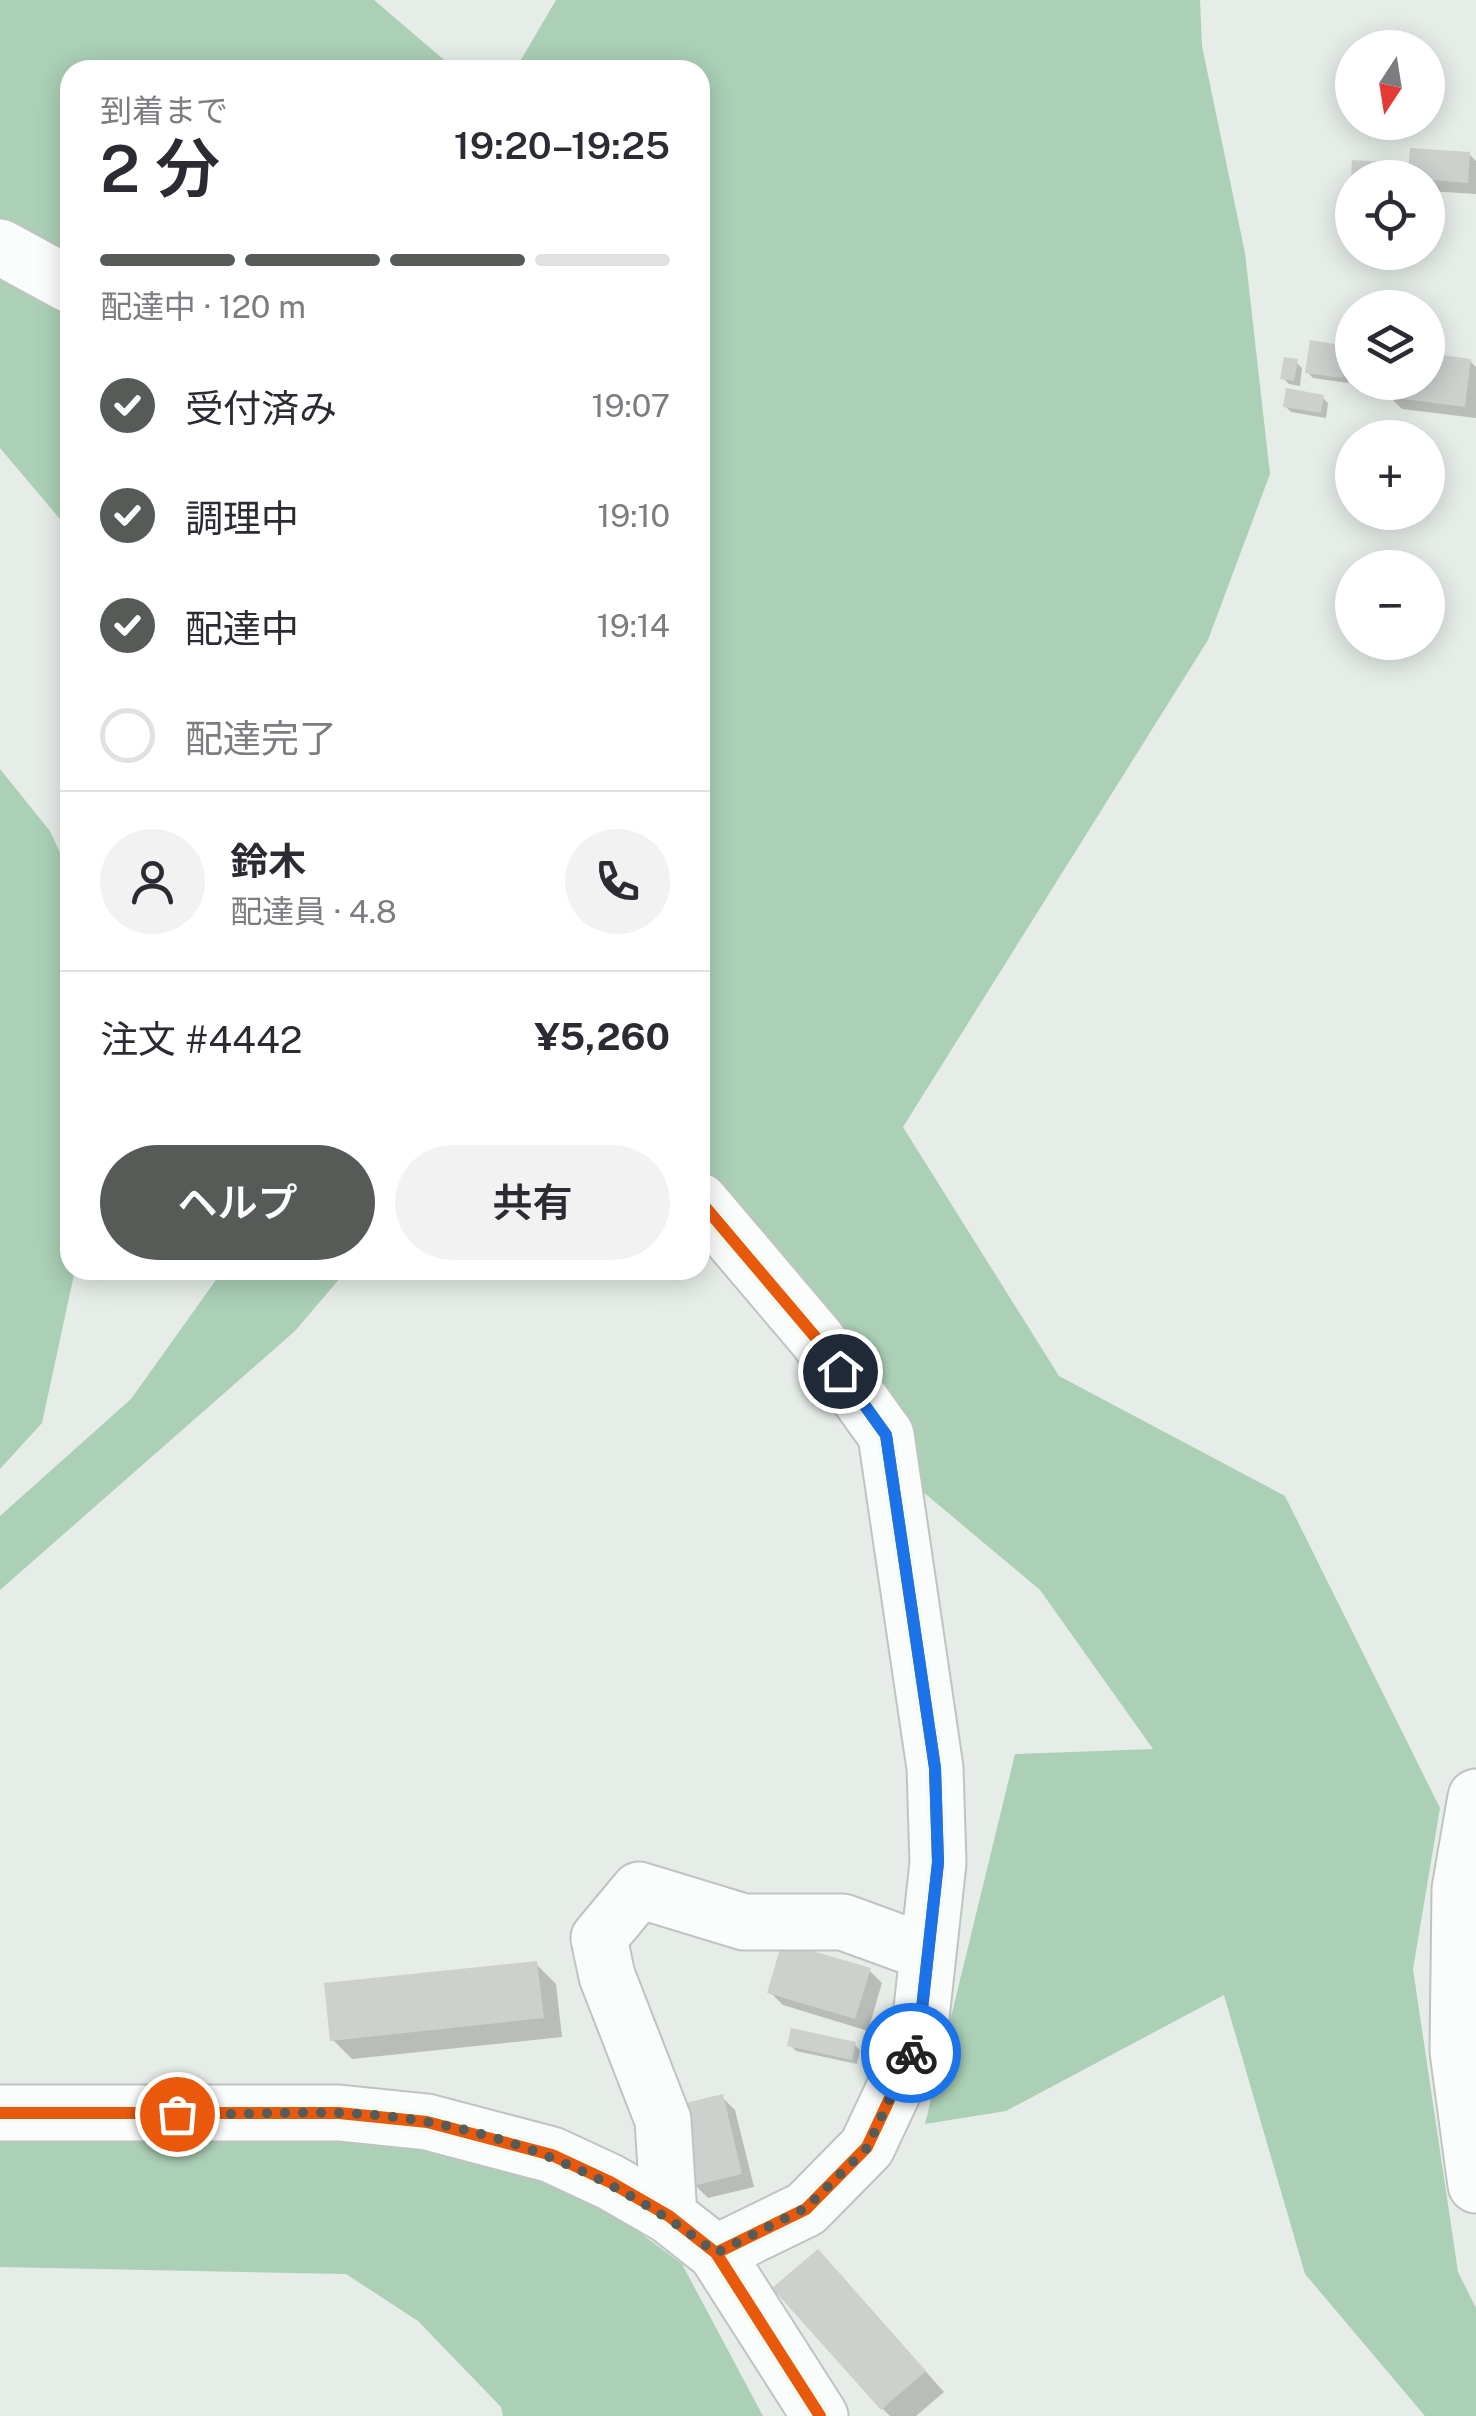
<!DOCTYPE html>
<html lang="ja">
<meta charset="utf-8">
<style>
body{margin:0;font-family:"Public Sans","Noto Sans JP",sans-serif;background:#f2f2f3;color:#2b2b33;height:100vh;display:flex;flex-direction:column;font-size:38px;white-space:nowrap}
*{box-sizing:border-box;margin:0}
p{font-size:32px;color:#7c7c81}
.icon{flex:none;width:55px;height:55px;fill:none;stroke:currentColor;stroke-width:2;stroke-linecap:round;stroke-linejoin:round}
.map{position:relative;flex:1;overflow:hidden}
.sheet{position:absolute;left:60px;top:60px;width:650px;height:1220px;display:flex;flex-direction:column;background:#fff;border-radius:30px;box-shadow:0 5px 25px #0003}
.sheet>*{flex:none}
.needle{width:65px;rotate:192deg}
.fabs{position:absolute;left:1335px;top:30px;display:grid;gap:20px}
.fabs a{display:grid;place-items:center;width:110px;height:110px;border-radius:50%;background:#fff;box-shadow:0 5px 25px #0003;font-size:50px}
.pin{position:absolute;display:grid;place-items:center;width:85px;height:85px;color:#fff;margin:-42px;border:5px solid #fff;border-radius:50%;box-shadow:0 2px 10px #0007}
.courier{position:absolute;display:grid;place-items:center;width:100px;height:100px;margin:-50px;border:8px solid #1a73e8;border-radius:50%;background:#fff;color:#222;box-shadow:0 2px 12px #0007}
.overview em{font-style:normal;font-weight:600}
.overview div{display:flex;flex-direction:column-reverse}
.overview{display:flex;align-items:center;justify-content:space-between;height:170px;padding:0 40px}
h1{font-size:65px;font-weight:600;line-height:75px}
.bar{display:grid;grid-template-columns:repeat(4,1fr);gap:15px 10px;align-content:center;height:120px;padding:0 40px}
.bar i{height:12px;border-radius:8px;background:#e1e1e2}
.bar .on{background:#565b58}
.bar p{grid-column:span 4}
.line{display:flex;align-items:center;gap:25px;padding:0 40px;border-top:2px solid #e1e1e2}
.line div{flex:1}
.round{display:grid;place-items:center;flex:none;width:105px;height:105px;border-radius:52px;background:#f2f2f3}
ol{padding:0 40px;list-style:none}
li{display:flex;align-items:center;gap:30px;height:110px}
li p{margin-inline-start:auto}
li .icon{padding:10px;border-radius:50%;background:#565b58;color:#fff;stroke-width:4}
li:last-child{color:#7c7c81}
li i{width:55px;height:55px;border:5px solid #e1e1e2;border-radius:50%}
.action{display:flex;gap:20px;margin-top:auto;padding:20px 40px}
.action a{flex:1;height:115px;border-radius:60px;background:#565b58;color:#fff;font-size:40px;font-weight:600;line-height:115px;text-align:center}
.action a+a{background:#f2f2f3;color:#2b2b33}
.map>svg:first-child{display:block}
.forest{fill:#abd0b6}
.shadow{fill:#0003}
.building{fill:#ccd1cd}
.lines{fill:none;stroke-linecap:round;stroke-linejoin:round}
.minor-casing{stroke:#bfc4c0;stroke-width:59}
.major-casing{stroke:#bfc4c0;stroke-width:59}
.minor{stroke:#fbfcfc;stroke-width:55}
.major{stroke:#fbfcfc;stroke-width:55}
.cycleway-casing{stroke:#f1fdf4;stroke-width:19}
.cycleway{stroke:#e8590c;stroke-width:12}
.done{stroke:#565b58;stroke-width:10;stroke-dasharray:0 18}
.route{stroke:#1a73e8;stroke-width:12}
</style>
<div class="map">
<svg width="1476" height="2416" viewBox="0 0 1476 2416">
<rect width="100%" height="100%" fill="#e6ede8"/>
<path class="forest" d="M0,0H374L456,70H70V531L0,448Z
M556,0H1200L1202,46L1245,253L1270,474L1208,640L903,1127L1059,1376L1285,1496L1440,1808L1413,1969L1458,2272L1476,2308V2416H1425L1305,2274L1224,1995L1006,2111L925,2124L1015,1754L1153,1749L1040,1590L916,1486L700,1214V70H515Z
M0,769L50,831L70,875V1270H75L42,1423L0,1469Z
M223,1270H347L295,1331L0,1590V1516L131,1399Z
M0,2130L349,2131L495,2156L597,2201L682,2264L763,2416H503L501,2407L418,2321L346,2274L0,2267Z"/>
<path class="shadow" d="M1469,154L1476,161V194L1428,191V178Z
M1346,348L1352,354L1348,383L1313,378L1307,372Z
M1428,356L1470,361L1476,367V418L1402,409L1389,396L1428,382Z
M1296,362L1302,368L1300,386L1289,384L1283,378Z
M1322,397L1328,403L1326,418L1291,412L1285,406Z
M536,1964L556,1984L562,2037L352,2059L332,2039Z
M869,1970L882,1983L868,2031L783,2005L770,1992Z
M854,2044L860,2050L857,2064L796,2051L790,2045Z
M722,2097L735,2110L754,2187L708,2198L695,2185Z
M838,2272L944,2392L916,2416H890L882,2408Z"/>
<path class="building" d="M1410,148L1470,152L1468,183L1408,178Z
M1352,160L1387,162L1386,178H1351Z
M1310,340L1347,346L1343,378L1305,373Z
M1428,353L1471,359L1465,407L1387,397L1388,382H1428Z
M1284,357L1298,359L1294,381L1280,379Z
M1286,388L1324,395L1321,413L1283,407Z
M782,1942L871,1968L855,2019L767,1993Z
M537,1961L544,2018L330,2041L324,1983Z
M791,2028L856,2042L852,2060L787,2046Z
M723,2094L742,2174L693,2186L673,2106Z
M818,2249L926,2371L881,2410L772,2288Z"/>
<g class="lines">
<defs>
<path id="minor" d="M0,247L70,285
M700,1201L817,1339L886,1435L935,1768L938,1863L919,2036L867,2147L806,2209L716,2253
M0,2113H339L427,2122L552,2155L610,2182L669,2216L716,2253L820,2416
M669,2216L663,2120L607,1976L599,1938L639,1890L744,1922H843L928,1953"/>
<path id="major" d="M1476,1797L1460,1889L1458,2051L1476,2185"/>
</defs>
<use href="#minor" class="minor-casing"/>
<use href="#major" class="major-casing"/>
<use href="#minor" class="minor"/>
<use href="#major" class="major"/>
<defs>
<path id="cycleway" d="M700,1201L817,1339L886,1435L935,1768L938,1863L919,2036L867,2147L806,2209L716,2253
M0,2113H339L427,2122L552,2155L610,2182L669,2216L716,2253L820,2416"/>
</defs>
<use href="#cycleway" class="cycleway-casing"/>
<use href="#cycleway" class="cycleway"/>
</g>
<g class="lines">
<path class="done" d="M177,2114C230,2115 284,2112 337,2113C476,2116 608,2169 716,2253L806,2208L867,2148L911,2053"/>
<path class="route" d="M840,1371L886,1435L935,1768L938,1862L919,2036L911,2053"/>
</g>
</svg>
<div class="fabs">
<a><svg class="needle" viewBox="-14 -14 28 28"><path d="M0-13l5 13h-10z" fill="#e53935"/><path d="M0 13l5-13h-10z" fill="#7c7c81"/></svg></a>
<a><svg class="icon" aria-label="locate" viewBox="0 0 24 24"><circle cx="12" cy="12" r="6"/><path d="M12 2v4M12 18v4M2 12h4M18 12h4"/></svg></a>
<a><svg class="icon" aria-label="layers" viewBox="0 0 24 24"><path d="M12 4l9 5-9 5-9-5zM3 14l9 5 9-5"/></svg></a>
<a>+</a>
<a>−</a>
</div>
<div class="pin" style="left:177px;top:2114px;background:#ea580c"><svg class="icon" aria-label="bag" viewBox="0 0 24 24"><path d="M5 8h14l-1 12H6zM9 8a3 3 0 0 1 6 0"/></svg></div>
<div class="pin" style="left:840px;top:1371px;background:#1f2937"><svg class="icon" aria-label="home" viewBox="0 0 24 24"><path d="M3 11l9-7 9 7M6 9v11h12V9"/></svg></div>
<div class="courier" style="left:911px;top:2053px"><svg class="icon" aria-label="bike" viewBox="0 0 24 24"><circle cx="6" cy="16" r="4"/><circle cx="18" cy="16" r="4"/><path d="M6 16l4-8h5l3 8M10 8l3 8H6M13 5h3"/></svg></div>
<section class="sheet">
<div class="overview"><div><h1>2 分</h1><p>到着まで</p></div><em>19:20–19:25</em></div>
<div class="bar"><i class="on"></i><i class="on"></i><i class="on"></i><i></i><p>配達中 · 120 m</p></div>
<ol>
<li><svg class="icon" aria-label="check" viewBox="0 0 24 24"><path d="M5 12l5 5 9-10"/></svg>受付済み<p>19:07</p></li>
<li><svg class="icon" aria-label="check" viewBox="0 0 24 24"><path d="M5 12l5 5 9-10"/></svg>調理中<p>19:10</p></li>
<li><svg class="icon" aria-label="check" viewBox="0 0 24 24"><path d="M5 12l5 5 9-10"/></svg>配達中<p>19:14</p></li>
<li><i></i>配達完了</li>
</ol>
<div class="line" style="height:180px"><a class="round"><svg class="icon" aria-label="person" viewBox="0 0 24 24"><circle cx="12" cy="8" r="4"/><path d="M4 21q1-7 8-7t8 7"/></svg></a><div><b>鈴木</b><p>配達員 · 4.8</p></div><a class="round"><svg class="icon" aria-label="phone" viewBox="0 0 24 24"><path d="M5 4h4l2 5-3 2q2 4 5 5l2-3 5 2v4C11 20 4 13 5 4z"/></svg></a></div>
<div class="line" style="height:130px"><div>注文 #4442</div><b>¥5,260</b></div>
<div class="action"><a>ヘルプ</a><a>共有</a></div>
</section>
</div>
